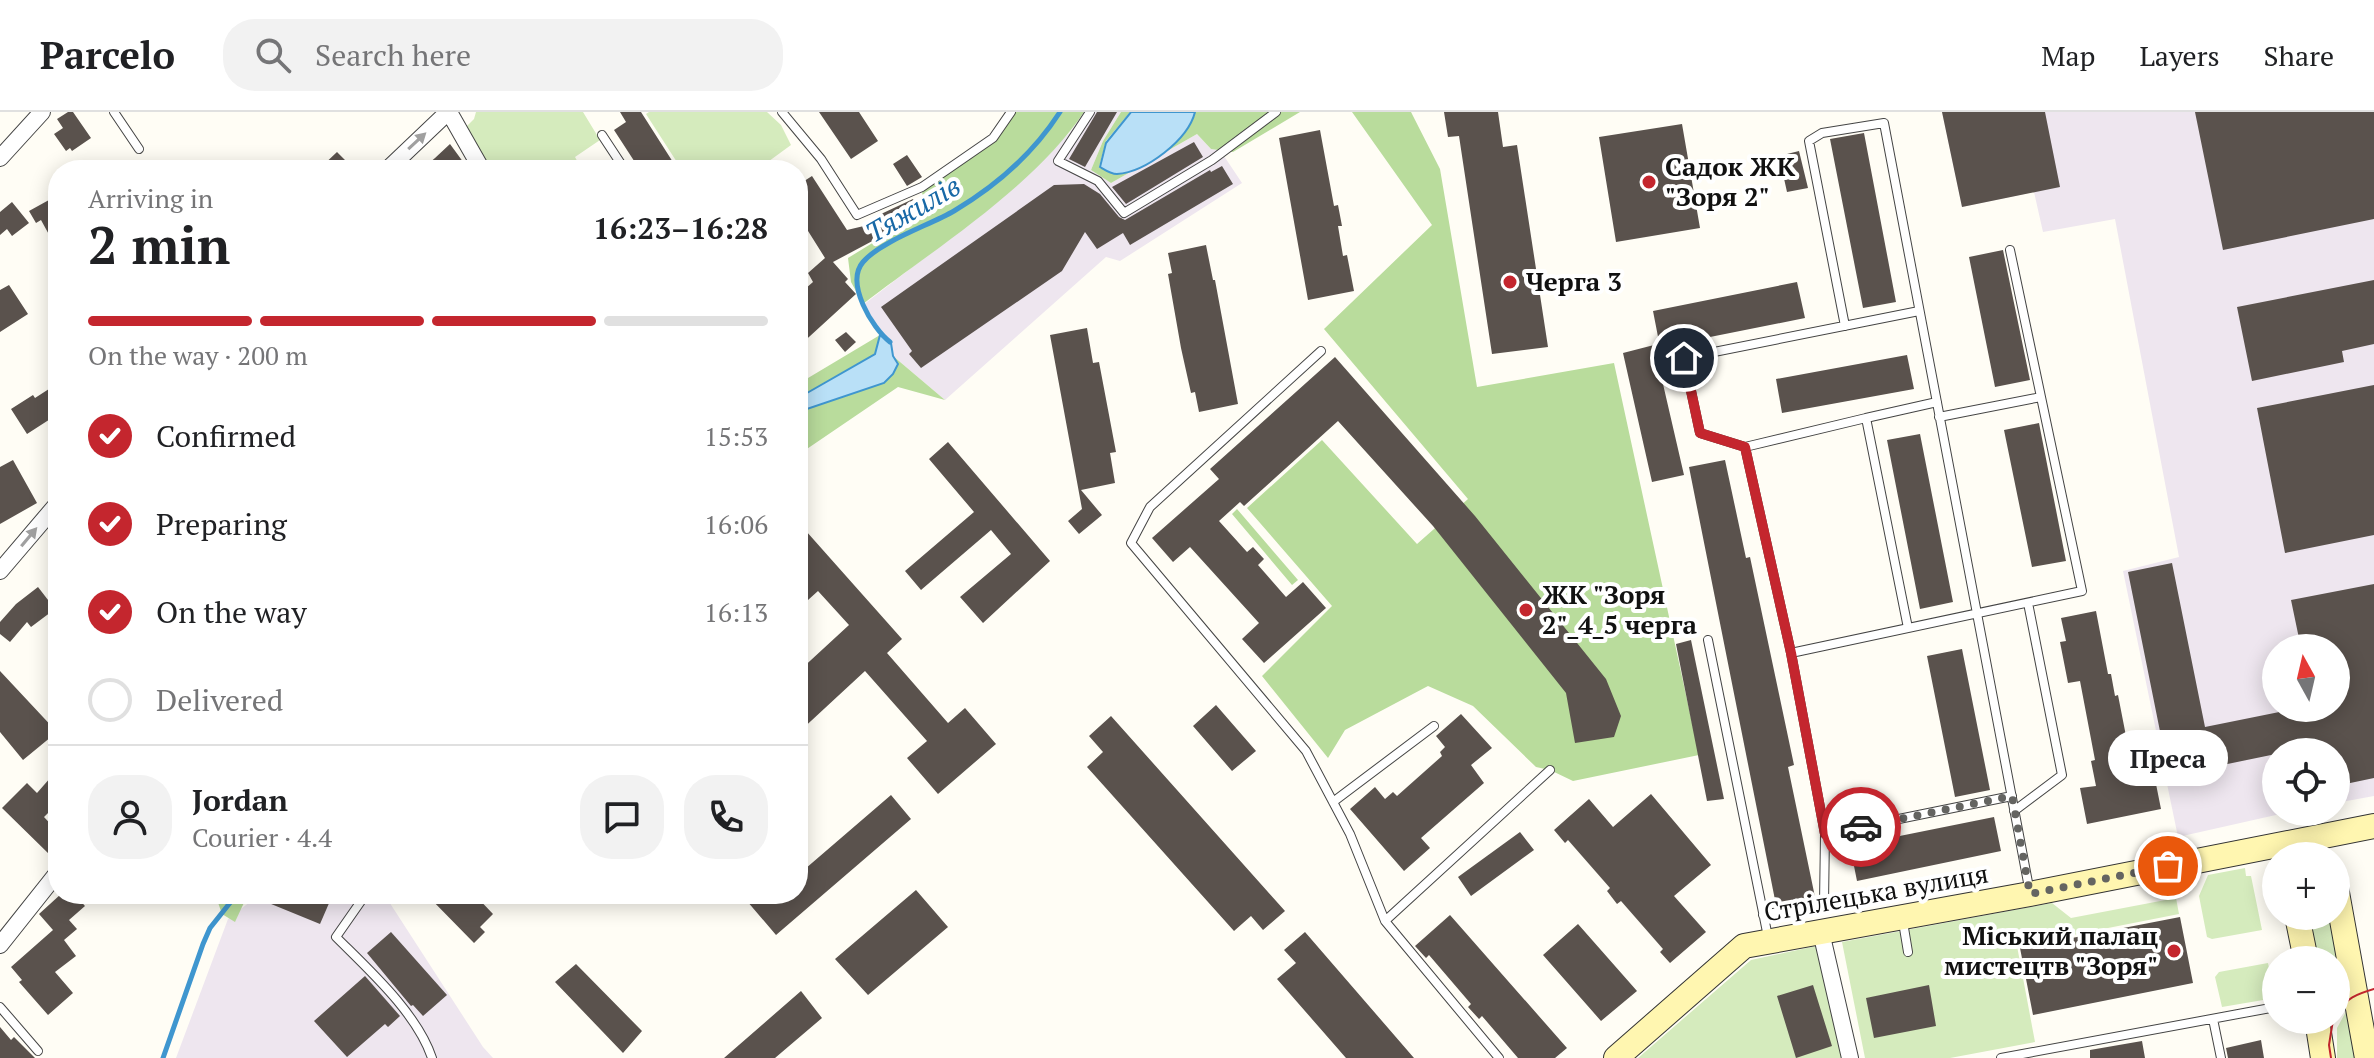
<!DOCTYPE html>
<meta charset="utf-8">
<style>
body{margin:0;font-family:"PT Serif",serif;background:#f2f2f2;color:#202124;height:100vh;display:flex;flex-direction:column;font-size:30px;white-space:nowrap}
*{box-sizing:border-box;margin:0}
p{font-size:26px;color:#757577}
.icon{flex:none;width:44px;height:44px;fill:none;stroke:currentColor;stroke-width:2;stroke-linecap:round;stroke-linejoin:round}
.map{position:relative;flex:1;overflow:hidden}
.side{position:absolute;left:48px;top:48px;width:760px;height:744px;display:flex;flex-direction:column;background:#fff;border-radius:32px;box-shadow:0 4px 20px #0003}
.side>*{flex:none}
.needle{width:52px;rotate:352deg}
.buttons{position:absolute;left:2262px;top:522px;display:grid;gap:16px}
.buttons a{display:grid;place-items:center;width:88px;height:88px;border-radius:50%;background:#fff;box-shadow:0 4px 20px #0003;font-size:40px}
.pin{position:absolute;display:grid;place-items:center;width:68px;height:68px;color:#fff;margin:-34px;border:4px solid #fff;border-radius:50%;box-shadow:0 2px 8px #0007}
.courier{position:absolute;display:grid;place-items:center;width:80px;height:80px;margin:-40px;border:6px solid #c4262e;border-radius:50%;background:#fff;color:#222;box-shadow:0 2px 10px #0007}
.bubble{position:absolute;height:56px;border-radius:28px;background:#fff;box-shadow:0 4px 20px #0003;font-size:26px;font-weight:800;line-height:56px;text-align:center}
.summary em{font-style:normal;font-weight:800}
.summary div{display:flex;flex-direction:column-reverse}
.summary{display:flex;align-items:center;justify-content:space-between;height:136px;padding:0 40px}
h1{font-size:52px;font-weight:800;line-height:60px}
.bar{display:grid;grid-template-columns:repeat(4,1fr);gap:12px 8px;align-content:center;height:96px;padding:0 40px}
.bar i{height:10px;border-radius:6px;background:#e0e0e0}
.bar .selected{background:#c4262e}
.bar p{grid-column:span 4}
.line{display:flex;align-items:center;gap:20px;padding:0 40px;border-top:2px solid #e0e0e0}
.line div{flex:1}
.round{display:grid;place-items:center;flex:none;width:84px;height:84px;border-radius:32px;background:#f2f2f2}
ol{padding:0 40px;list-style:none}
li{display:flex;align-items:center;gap:24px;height:88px}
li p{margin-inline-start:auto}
li .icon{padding:8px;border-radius:50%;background:#c4262e;color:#fff;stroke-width:4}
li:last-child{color:#757577}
li i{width:44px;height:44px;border:4px solid #e0e0e0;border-radius:50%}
header{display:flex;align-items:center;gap:48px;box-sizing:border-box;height:112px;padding:0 40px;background:#fff;border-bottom:2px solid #e0e0e0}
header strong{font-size:38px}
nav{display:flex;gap:44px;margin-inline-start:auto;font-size:28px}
.search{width:560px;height:72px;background:#f2f2f2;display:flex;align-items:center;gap:20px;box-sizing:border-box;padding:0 28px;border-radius:32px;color:#757577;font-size:30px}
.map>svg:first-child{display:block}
.industrial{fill:#eee6ef;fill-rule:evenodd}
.green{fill:#d5ebbd}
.forest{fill:#b9dc9c}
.water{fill:#b9e0f7;stroke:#3f96cf;stroke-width:2}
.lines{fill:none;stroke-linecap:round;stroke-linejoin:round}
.stream{stroke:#3f96cf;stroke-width:5}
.building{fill:#5a524d}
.lane-casing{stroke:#444;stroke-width:10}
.street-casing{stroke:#444;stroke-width:18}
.secondary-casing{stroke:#333;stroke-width:26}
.lane{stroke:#fff;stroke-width:8}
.street{stroke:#fff;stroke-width:16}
.secondary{stroke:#fff6b0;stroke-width:24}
.tram{stroke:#c4262e;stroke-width:2}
.oneway{fill:#a0a0a0}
.done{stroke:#646461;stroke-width:8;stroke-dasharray:0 14.4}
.route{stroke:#c4262e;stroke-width:10}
.poi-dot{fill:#c4262e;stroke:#fff;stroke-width:3}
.labels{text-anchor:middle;stroke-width:8;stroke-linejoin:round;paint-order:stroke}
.poi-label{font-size:26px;font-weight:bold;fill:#111;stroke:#fff;text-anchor:start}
.street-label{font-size:26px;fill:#111;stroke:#fff}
.water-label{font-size:28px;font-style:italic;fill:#1768a6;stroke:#fff}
</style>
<header>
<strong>Parcelo</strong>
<div class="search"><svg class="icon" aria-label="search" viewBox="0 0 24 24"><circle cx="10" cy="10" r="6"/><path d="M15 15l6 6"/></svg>Search here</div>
<nav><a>Map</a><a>Layers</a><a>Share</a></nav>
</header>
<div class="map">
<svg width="2374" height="946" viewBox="0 0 2374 946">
<rect width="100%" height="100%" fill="#fffdf5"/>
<path class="industrial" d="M1084,0H1121L1103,29L1091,58L1111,71L1197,22L1211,37L1220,38L1242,71L1120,149L1106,145L945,288L893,244L891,231L880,223L863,193L1001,87L1070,20Z
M1942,0H2374V684L2336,691V640H2276V700H2289L2178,725L2123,459L2179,445L2115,107L2043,120L2034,80L1962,95ZM2276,536H2336V596H2276Z
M260,782H384L483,935L493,946H176L228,807Z"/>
<path class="green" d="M476,0H583L600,28L575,45L582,58H487L466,15L474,7Z
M649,0H767L781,13L791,33L765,52L766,58H682L646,2Z
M2245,756L2246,764H2251L2262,818L2212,827L2207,825L2199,784L2208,763Z
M2176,786L2179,802L2017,834L2035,930L1950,946H1865L1842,830L2052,791L2071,806Z
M2307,804H2331L2345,881L2336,890V848H2318L2312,816Z
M1816,834L1842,946H1638L1751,848Z
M2268,851L2275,886L2222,895L2215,865L2219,860Z
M2348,896L2357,946H2337V916Z"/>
<path class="forest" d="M1011,0H1084C1035,74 933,138 863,192L851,170L848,146L923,100L922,75L993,26Z
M1121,0H1130L1106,29L1099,55C1105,58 1111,62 1117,62C1146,62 1188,27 1195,0H1300L1233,40L1211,37L1197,22L1111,71L1091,58L1103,29Z
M1352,0H1411L1440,57L1477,275L1614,251L1699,643L1573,669L1550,658L1536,655L1473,594L1428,574L1345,618L1328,646L1262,564L1332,494L1247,396L1322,328L1417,432L1468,387L1324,217L1432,113Z
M880,223L891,231L893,244L945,288L898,275L798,343V272Z
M1237,397L1298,468L1292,473L1232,402Z
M215,782H248L235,810L222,802Z"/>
<path class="water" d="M1131,0H1195C1188,28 1146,60 1117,62C1111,62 1105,58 1100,55L1106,31Z
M880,223L891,231L893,244L898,252L893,262L884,271L798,300L800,285L875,242Z"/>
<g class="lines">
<path class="stream" d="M890,230C872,216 845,171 863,150C881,129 930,113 954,99C996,74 1033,42 1060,0
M163,946L203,832L210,816L237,782"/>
</g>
<path class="building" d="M68,0H73L91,26L72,39L70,36L66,39L54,22L63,16L57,7Z
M620,0H641L678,58H640L614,18L626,10Z
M819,0H859L878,29L851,47Z
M1117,0L1085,55L1069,47L1097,0Z
M1444,0H1498L1503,35L1517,33L1548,235L1492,242L1459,24L1448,25Z
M1942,0H2045L2060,75L1962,95Z
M2195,0H2374V107L2223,138Z
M1682,12L1700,116L1616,130L1599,25Z
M1320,18L1334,94L1338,93L1342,114H1338L1343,144L1347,143L1354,179L1308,188L1279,26Z
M1864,21L1896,190L1863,196L1830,27Z
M1194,30L1203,45L1126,92L1112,75Z
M450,32L469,58H421L435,46Z
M1799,39L1808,76L1787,80L1779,44Z
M337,40L347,50L338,58H318Z
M907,43L922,65L907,74L893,52Z
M1222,54L1233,72L1130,133L1123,121L1097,137L1085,120L1062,159L921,256L909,242L912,239L881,195L1054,73L1084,72L1100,82L1119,105L1125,108L1210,58L1211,60Z
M812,64L847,118L885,109L881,102L913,87L920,97L878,126L833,150L848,167L845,170L856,182L798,235V208L808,200L798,189V183L813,170L808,161L825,146L798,103V73Z
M58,83V139L41,108L36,111L29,99Z
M12,90L29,111L12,124L7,117L0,123V100Z
M1206,133L1213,168H1215L1238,292L1199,300L1195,280L1191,281L1181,236L1168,162L1172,161L1168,141Z
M2003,138L2030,268L1995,275L1969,145Z
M2374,168V232L2342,239L2344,250L2252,269L2237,195Z
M1797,170L1805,206L1660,235L1653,199Z
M9,173L28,202L0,220V178Z
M1087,216L1093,251L1099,250L1116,340L1110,341L1115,371L1081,378L1102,403L1079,422L1068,409L1082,397L1050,223Z
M846,220L856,230L845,240L835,228Z
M1654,233L1684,363L1652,370L1623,241Z
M1907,243L1914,277L1782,301L1776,267Z
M1335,245L1475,404L1606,567L1621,604L1614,625L1575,631L1566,581L1433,414L1338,309L1244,394L1240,390L1219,409L1247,440L1253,435L1264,447L1258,453L1286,485L1303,470L1326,496L1264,551L1242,527L1259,511L1190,435L1173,450L1152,426L1219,367L1210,357Z
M2374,273V423L2285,441L2257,296Z
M52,275L58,284V302L27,322L11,297L33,283L35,286Z
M2039,311L2066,449L2032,455L2004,318Z
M1920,322L1953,490L1920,497L1887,328Z
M948,330L1050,449L983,511L960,485L1011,442L991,418L921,478L905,459L974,400L929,347Z
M13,348L37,391L0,412V355Z
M1725,348L1746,446L1750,445L1794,653L1788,655L1815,785L1776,793L1689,355Z
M798,410L902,527L887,541L948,611L965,596L996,632L938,682L907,646L927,629L865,559L798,621V560L849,513L818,479L798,497Z
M2172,451L2205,615L2299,596H2336V536H2301L2291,488L2374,472V666L2336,674V640H2322L2320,633L2169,664L2128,460Z
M38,475L55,497L31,515L27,510L10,530L0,522V510L16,492Z
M2096,499L2108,562H2111L2115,584L2118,583L2134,665L2154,662L2161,697L2087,712L2080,676L2096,674L2091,649L2095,648L2080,569L2068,571L2060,530L2066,529L2061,506Z
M1691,528L1724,687L1707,689L1676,532Z
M1962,537L1990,678L1955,685L1927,544Z
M0,559L57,620L23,648L0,620Z
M1216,593L1256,639L1232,659L1193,614Z
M1461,602L1492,636L1471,653L1484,671L1421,726L1430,736L1404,759L1350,697L1375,675L1385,687L1393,680L1397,684L1442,644L1440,640L1445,635L1436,624Z
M1111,604L1285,799L1263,818L1251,804L1234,819L1087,655L1103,640L1089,624Z
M58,657V691L44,705L58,720V735L50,743L2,696L27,671L37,681Z
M1651,682L1711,753L1674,784L1706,820L1670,851L1660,840L1663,837L1621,789L1617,792L1607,779L1610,776L1568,728L1565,731L1554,718L1589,687L1613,715Z
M891,683L911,707L776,823L741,782H798V763Z
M1994,705L2001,739L1857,769L1850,734Z
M1520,720L1534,738L1471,784L1458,765Z
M916,778L948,815L868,883L835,847Z
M61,782H74L85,794L69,808L77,817L64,828L76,844L55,860L73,881L48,903L19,870L22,868L11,855L53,818L39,802Z
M247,782H333L320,812Z
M426,782H474L493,802L480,815L485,820L474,831Z
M1450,803L1567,936L1555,946H1518L1482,904L1479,907L1468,895L1471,892L1429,843L1426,846L1415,834Z
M2180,805L2193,871L2033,903L2020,836Z
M1578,812L1637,879L1601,909L1543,843Z
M391,820L447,883L423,904L413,893L411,894L367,841Z
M1305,820L1414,946H1346L1277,867L1296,851L1284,838Z
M576,852L642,919L623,941L555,870Z
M365,864L400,904L388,915L385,912L347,945L314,909Z
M1813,873L1832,934L1796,946L1777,884Z
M1929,873L1936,914L1874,926L1866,886Z
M801,879L822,906L775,946H724Z
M0,915L11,928L14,925L35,946H0Z
M2261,928L2264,946H2228L2226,936Z
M2142,929L2145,946H2090V938Z"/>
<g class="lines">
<defs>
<path id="lane" d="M114,0L139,37
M782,0L821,47L857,103L922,75L993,26L1011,0
M1090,0L1058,49L1098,69L1124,101L1212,48L1276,0
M602,23L625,58
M1919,199L1684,246L1700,321L1745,335L1791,541L1825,722L2012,684
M1845,214L1809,29L1822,21L1884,11L2030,781
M1321,239L1150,395L1131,431L1306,639L1350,722L1385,809L1499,946
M1939,305L2041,285L2010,138
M1745,335L1866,306
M1908,516L1866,306L1937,290
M1708,528L1768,825
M1791,541L2082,479L2041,285
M1333,690L1434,614
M2014,699L2062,663L2028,491
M366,782L336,825C369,858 417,901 432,946
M1763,803L1824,791L1825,722
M1385,809L1550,658
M1903,810L1908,840
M0,895L38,939
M2213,907L2221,946
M2001,946L2276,895"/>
<path id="street" d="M449,0L482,58
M0,46L42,0
M387,58L448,0
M0,459L58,391
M1821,820L1850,946
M0,833L58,760"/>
<path id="secondary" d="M2336,775L2367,946
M2297,804L2306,848
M2317,908L2323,946
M1616,946L1744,834L2030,782L2374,714"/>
</defs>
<use href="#lane" class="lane-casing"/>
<use href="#street" class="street-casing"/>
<use href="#secondary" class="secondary-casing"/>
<use href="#lane" class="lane"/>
<use href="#street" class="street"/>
<use href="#secondary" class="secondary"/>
<path class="tram" d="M2336,902C2346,886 2357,882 2374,877
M2331,946L2329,933L2333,908"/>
</g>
<defs><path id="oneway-solid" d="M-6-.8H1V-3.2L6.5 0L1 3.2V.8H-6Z" transform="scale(2)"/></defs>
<g class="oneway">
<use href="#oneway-solid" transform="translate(417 29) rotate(-43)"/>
<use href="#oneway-solid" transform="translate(29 425) rotate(-50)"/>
</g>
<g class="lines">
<path class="done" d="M1861,715L2012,684L2030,782L2168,754"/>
<path class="route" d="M1684,246L1700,321L1745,335L1791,541L1825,722L1861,715"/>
</g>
<g class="poi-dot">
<circle cx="1649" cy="70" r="8"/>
<circle cx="1510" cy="170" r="8"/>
<circle cx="1526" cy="498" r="8"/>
<circle cx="2174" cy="839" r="8"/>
</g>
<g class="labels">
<g class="poi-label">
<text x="1665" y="64">Садок ЖК<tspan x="1665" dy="30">"Зоря 2"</tspan></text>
<text x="1526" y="179">Черга 3</text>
<text x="1542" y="492">ЖК "Зоря<tspan x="1542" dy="30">2"_4_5 черга</tspan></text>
<text x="2158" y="833" text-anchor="end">Міський палац<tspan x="2158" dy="30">мистецтв "Зоря"</tspan></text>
</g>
<g class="street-label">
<text transform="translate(1876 781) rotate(-10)" y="9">Стрілецька вулиця</text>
</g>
<g class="water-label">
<text transform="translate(913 97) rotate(-30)" y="10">Тяжилів</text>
</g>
</g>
</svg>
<div class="buttons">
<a><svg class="needle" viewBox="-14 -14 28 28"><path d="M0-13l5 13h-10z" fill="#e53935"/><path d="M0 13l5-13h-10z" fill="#757577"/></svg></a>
<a><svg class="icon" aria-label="locate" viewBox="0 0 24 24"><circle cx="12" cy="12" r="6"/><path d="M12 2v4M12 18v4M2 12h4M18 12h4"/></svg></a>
<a>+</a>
<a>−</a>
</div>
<div class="pin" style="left:2168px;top:754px;background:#ea580c"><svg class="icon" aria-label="bag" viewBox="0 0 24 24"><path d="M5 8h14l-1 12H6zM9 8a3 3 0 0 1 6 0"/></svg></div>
<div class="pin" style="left:1684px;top:246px;background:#1f2937"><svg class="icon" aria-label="home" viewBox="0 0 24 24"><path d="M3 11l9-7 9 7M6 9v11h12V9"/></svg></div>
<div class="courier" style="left:1861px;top:715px"><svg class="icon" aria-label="car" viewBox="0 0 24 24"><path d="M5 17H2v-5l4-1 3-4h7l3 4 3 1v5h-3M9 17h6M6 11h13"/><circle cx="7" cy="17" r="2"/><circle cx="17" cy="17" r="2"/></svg></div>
<div class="bubble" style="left:2108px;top:618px;width:120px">Преса</div>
<section class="side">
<div class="summary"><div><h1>2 min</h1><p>Arriving in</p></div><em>16:23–16:28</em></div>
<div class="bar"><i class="selected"></i><i class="selected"></i><i class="selected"></i><i></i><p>On the way · 200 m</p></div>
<ol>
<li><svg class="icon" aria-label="check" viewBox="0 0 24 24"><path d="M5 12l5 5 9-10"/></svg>Confirmed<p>15:53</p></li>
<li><svg class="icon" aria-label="check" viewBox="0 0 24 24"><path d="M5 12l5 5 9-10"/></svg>Preparing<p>16:06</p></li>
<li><svg class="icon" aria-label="check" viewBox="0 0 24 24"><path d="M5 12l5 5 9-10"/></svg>On the way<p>16:13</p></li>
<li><i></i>Delivered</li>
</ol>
<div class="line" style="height:144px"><a class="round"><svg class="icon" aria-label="person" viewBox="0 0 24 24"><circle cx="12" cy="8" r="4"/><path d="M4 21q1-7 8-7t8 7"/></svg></a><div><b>Jordan</b><p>Courier · 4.4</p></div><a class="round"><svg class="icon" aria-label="chat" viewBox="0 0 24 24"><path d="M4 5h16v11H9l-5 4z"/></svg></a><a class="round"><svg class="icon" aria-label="phone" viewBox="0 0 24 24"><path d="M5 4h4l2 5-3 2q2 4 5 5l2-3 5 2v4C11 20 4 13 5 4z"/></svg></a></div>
</section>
</div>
